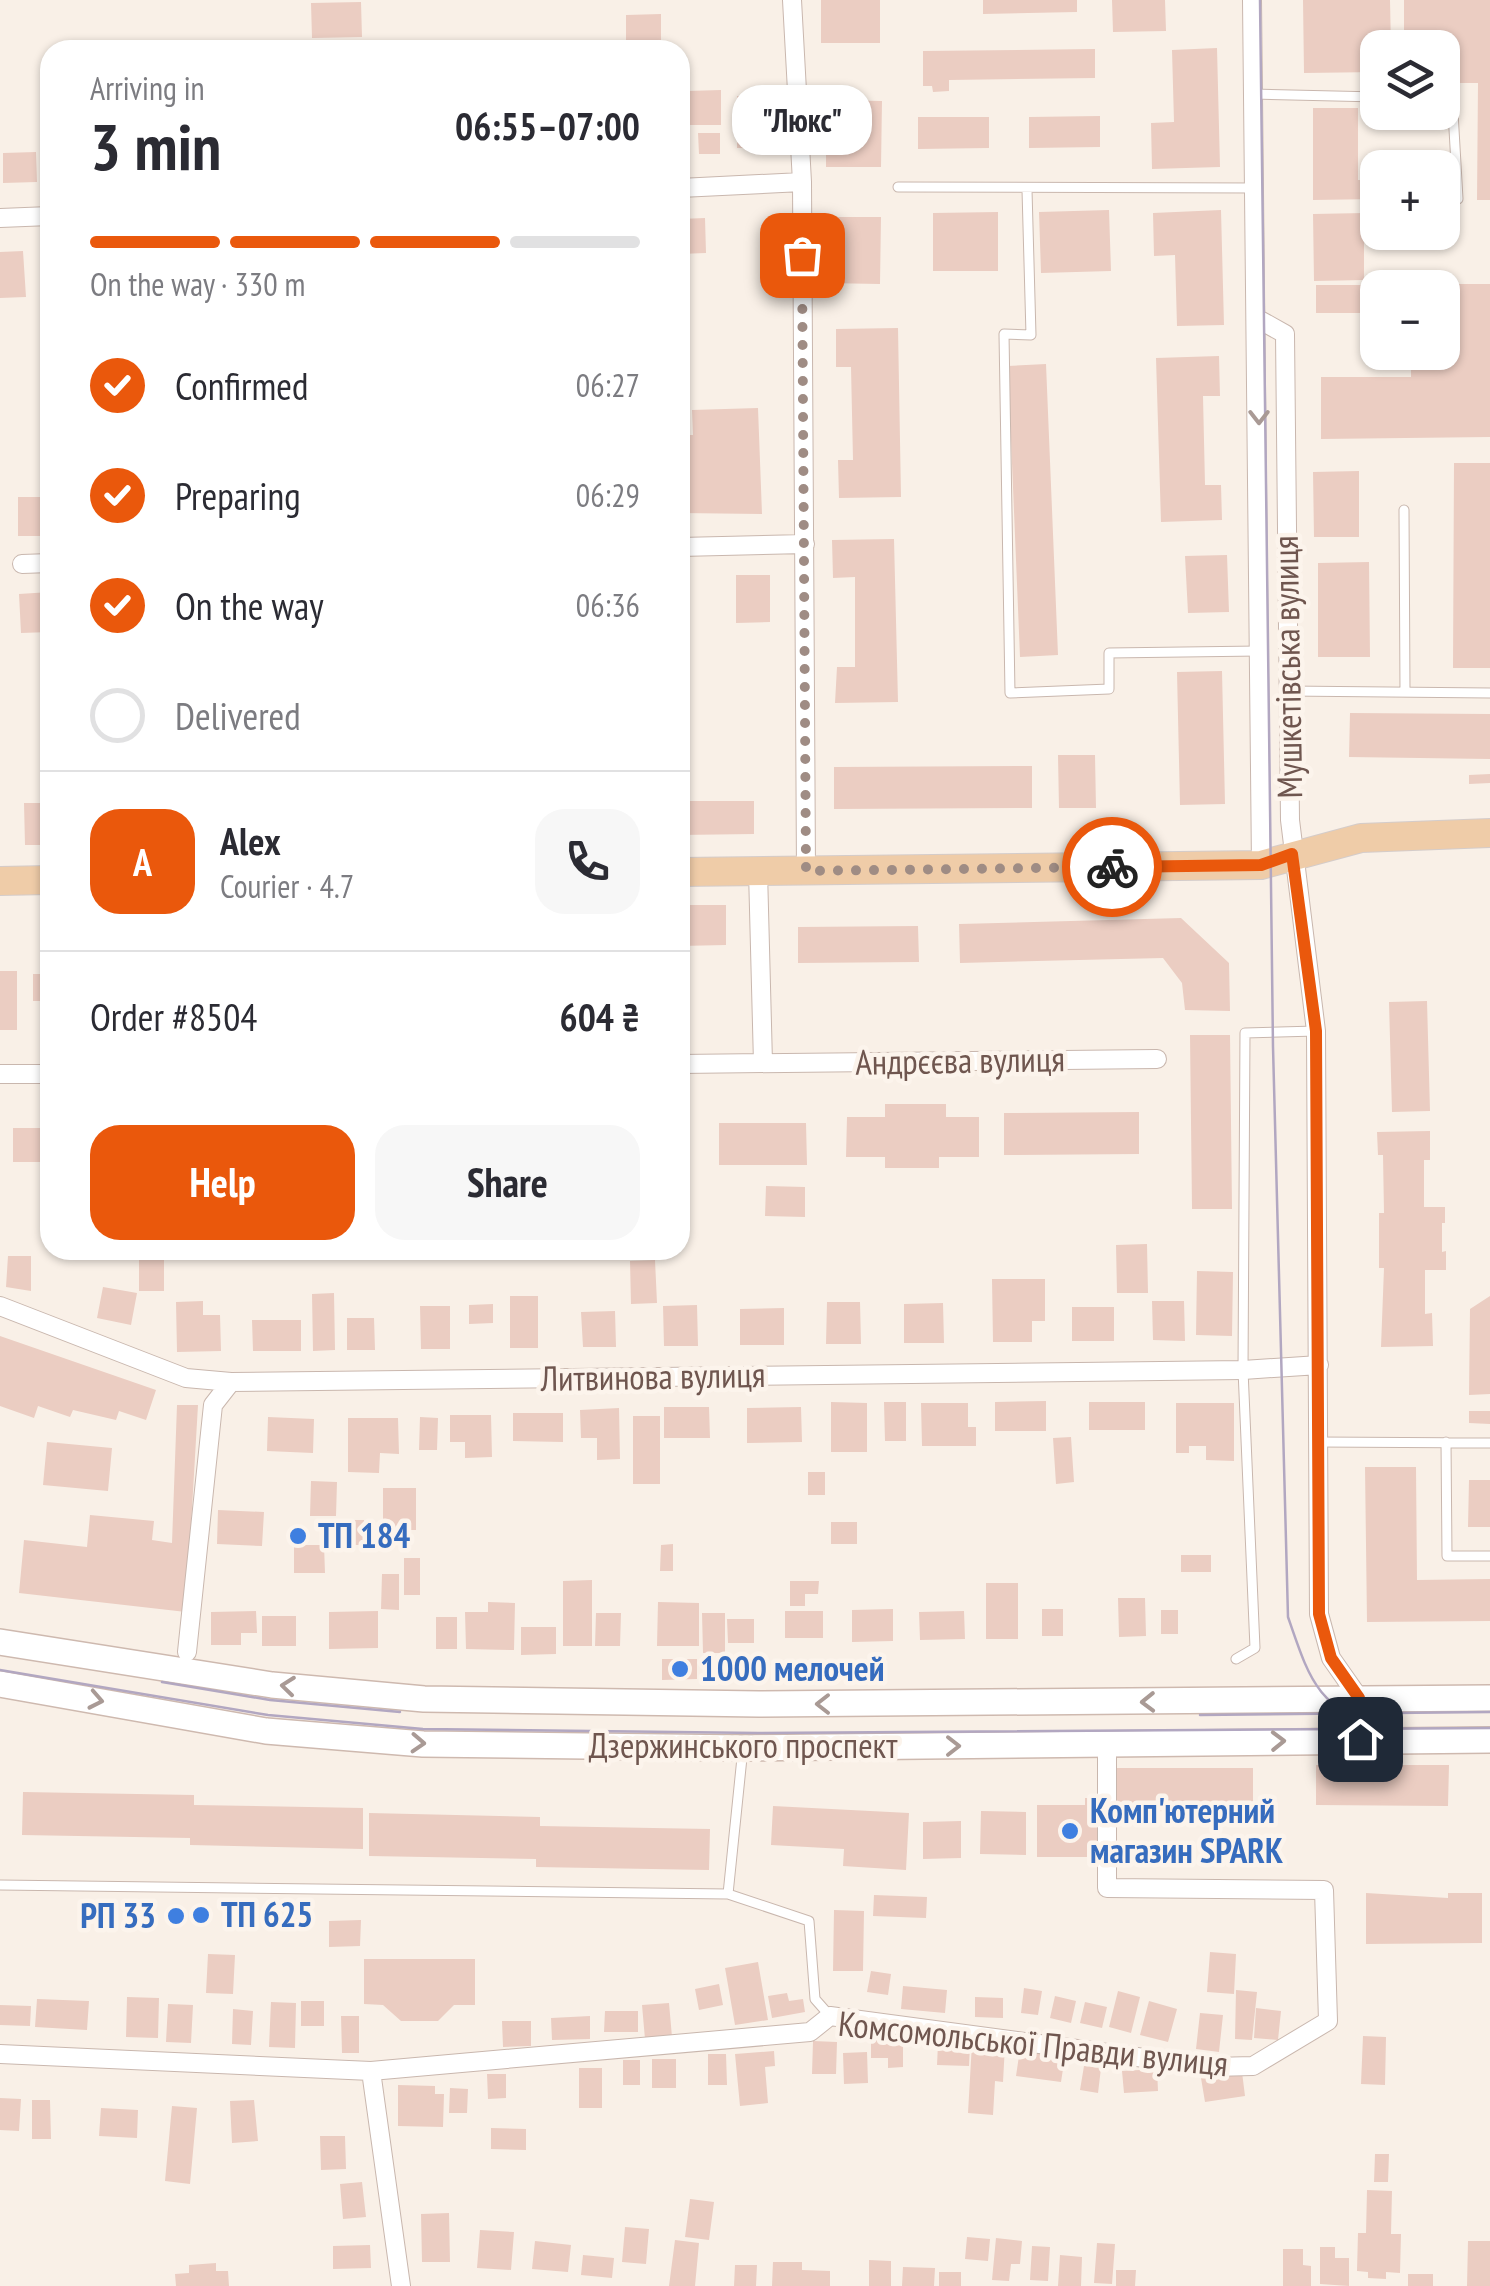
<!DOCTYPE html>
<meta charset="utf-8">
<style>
body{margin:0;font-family:"PT Sans Narrow",sans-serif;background:#f7f7f7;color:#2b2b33;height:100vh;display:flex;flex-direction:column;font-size:38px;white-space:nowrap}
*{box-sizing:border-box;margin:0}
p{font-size:32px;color:#7c7c81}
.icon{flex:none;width:55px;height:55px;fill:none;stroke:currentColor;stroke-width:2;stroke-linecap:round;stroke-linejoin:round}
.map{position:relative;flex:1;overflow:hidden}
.drawer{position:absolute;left:40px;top:40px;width:650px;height:1220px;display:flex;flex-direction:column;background:#fff;border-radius:30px;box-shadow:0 2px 8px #0004}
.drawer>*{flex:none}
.tools{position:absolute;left:1360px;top:30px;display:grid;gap:20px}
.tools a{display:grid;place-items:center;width:100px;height:100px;border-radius:20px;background:#fff;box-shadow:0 2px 8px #0004;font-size:50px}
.pin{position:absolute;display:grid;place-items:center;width:85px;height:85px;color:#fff;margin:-42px;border-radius:20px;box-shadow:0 5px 15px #0006}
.courier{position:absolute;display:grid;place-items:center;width:100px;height:100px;margin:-50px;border:8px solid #ea580c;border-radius:50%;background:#fff;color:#222;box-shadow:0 2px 12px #0007}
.bubble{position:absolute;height:70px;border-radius:30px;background:#fff;box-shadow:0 2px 8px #0004;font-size:32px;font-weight:800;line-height:70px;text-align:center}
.summary em{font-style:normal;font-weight:800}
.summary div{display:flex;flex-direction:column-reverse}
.summary{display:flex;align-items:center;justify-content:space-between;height:170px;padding:0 50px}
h1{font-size:65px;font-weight:800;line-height:75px}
.bar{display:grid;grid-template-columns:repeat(4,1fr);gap:15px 10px;align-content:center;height:120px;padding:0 50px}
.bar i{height:12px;border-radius:8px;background:#e1e1e2}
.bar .selected{background:#ea580c}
.bar p{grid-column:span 4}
.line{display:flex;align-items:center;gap:25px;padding:0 50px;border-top:2px solid #e1e1e2}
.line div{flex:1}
.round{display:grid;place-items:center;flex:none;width:105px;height:105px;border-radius:30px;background:#f7f7f7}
ol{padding:0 50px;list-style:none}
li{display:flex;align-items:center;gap:30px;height:110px}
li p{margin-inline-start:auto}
li .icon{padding:10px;border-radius:50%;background:#ea580c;color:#fff;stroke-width:4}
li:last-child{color:#7c7c81}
li i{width:55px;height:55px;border:5px solid #e1e1e2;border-radius:50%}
.primary-button{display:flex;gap:20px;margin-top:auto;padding:20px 50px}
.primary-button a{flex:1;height:115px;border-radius:30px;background:#ea580c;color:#fff;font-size:40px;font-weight:800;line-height:115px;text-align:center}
.primary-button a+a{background:#f7f7f7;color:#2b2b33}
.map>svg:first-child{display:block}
.building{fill:#ebcdc2}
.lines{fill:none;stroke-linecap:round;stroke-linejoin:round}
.lane-casing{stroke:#c9b7ae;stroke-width:11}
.street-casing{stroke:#c9b7ae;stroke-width:20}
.secondary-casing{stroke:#ceb9af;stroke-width:28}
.primary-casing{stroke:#d4ccca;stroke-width:30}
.lane{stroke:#fff;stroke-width:9}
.street{stroke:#fff;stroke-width:18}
.secondary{stroke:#fff;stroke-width:25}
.primary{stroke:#efcca8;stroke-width:28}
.tram{stroke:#b2a7c1;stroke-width:2.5}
.oneway{stroke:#a99a95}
.done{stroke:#9f8c84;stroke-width:10;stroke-dasharray:0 18}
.route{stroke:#ea580c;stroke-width:12}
.shop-dot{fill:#3f7fe0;stroke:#fcf4ec;stroke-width:4}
.labels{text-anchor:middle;stroke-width:9;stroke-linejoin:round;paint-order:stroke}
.street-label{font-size:35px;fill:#6f564f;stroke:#fcf4ec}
.shop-label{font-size:35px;font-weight:bold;fill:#366cbe;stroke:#fcf4ec;text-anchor:start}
</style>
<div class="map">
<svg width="1490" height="2286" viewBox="0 0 1490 2286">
<rect width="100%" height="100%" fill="#f9f0e7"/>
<path class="building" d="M821,0H880V43H821Z
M983,0H1077V12L983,14Z
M1112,0H1165L1166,31L1113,32Z
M1303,0H1390L1391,48H1378V72L1304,73Z
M1404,0H1490V200H1477L1478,83H1442V48H1404Z
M361,2L362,37L312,38L311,3Z
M661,14V49H626V15Z
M1217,48L1220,167L1152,169L1151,123L1174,122L1172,50Z
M1095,49V78L949,80V91L933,92L932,86H923V51Z
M721,90V125H687V91Z
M766,95V148H737V96Z
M826,100L882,101L881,167H826Z
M1313,108H1358V180H1378V199L1313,200Z
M1100,116V147L1029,148V117Z
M918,117H989V148L918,149Z
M698,133H720V154H699Z
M36,152L37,182L3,183V153Z
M1109,210L1111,271L1041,273L1039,212Z
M1221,210L1224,325L1177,326L1175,255L1154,256L1153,213Z
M998,212V271H933V213Z
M1364,213V280L1314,281L1313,214Z
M825,217H881L880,284L825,283Z
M705,218L706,253L680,254V219Z
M23,251L26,297L0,298V252Z
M43,251H50V288L45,289Z
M1442,284H1490V437L1321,439V377H1411V352H1442Z
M1316,285H1378V313H1316Z
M898,328L901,497L839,498L838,460H853L851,367H836V329Z
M1219,356L1220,396H1203L1205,485H1221L1222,520L1161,522L1156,358Z
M1046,364L1058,655L1020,657L1008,366Z
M758,408L762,514L680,513V435H693L692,410Z
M1454,463H1490V668H1453Z
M1359,471V537H1314L1313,472Z
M18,497H50V536H18Z
M894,539L898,702L835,703L837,667H855V577L833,578L832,540Z
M1227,555L1229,612L1188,613L1185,556Z
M1369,562L1370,657H1318V563Z
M736,575H770V622L736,623Z
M680,584H684L685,615L680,616Z
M50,592V632L21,633L19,594Z
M1222,671L1225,804L1180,805L1177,672Z
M1350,713L1490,714V759L1349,757Z
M1058,755H1095L1096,808H1059Z
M1032,766V808L834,809V767Z
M1490,774V783L1469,784V775Z
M680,801H754V834L680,835Z
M24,803H50V845H25Z
M680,905H726V945L680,946Z
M1181,918L1229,963L1230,1011L1185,1010L1182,983L1163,958L960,963L959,924Z
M918,926L919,962L798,963V927Z
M0,971H17V1030H0Z
M33,974H50V1001H33Z
M1427,1001L1430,1111L1392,1112L1389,1002Z
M1190,1035H1230L1232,1209H1192Z
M885,1104H946V1117H979V1157H939V1168H885V1157H846L847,1117H885Z
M1139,1112V1154L1004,1155V1113Z
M719,1123H806L807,1165H719Z
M13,1128H50V1162H13Z
M1430,1131V1160H1424V1207H1445V1223H1442V1252L1446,1251V1270H1425V1314L1432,1313L1433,1346L1381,1347L1384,1268H1379V1213H1384L1383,1155H1378L1377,1132Z
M766,1186L805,1187V1217L765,1216Z
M1147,1244L1148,1293H1117L1116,1245Z
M8,1256H31V1291L6,1287Z
M139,1256H164V1291H139Z
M655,1260L657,1303L631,1304L630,1261Z
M1197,1271L1233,1272L1232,1336L1196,1335Z
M992,1279H1045V1321H1032V1342H993Z
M103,1287L137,1293L131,1325L97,1318Z
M334,1293L335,1350L313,1351L312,1294Z
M510,1296H538V1348H510Z
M1490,1296V1394L1469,1395L1470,1309Z
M203,1301V1315H220L221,1351L177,1352L176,1302Z
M1152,1301H1184L1185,1341L1153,1340Z
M827,1302H860L861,1344H826Z
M943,1303L944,1343H904V1304Z
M493,1304V1323L469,1324V1305Z
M697,1305L698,1346H664L663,1306Z
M420,1306H450V1349H421Z
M1072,1307H1114V1341H1072Z
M784,1308V1345H740V1309Z
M615,1311L616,1347H583L581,1312Z
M347,1318H374L375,1350H347Z
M252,1320H301V1351H253Z
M0,1336L156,1390L146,1420L119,1411L116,1420L73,1410L70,1417L38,1406L34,1418L0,1406Z
M1046,1401V1431H995V1402Z
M831,1402L867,1403V1452H831Z
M884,1402H906V1441H885Z
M1089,1402H1145V1430H1089Z
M921,1403H968V1427H976V1446H922Z
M1176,1403H1234V1461L1206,1460V1446H1189V1453H1176Z
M177,1405H198L186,1612L19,1593L24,1540L87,1547L90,1515L154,1521L152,1540L172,1543Z
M664,1407H709L710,1438H664Z
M801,1407L802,1442L747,1443V1408Z
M619,1408L620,1459L597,1460V1438H581L580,1410Z
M1469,1411H1490V1424L1469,1423Z
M513,1413H563V1442L513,1441Z
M450,1415H491L492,1457L465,1458V1442H450Z
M633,1416H660V1484H633Z
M268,1417L314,1419L313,1453L267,1451Z
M420,1417L438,1418L437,1450H419Z
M348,1418H398L399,1454L380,1453L379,1473L348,1472Z
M1071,1437L1074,1482L1056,1484L1053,1438Z
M47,1442L112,1448L108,1491L43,1485Z
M1365,1467H1416L1417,1580L1490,1579V1621L1367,1622Z
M808,1472H825V1495H808Z
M1469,1480H1490V1527H1468Z
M311,1481L337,1482L336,1516H310Z
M383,1488H416V1530H383Z
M218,1510L264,1512L262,1546L217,1544Z
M338,1520H364V1545H338Z
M831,1522H857V1544H831Z
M673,1544V1571H660L661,1545Z
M294,1545H324L325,1573H294Z
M1181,1555H1211V1572H1181Z
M404,1558H420V1595H404Z
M382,1574H399V1610L381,1609Z
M592,1580V1646H563V1581Z
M790,1581H819L818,1594H805V1606H790Z
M986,1583H1018V1639H986Z
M1118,1598H1145L1146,1636L1119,1637Z
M488,1602L515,1603L514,1650L466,1649L465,1612H488Z
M658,1602L699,1603V1646H657Z
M893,1609V1641L852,1642V1610Z
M1042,1609H1063V1636H1042Z
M1161,1610H1178V1634H1161Z
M256,1611L257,1633H241V1645H211V1612Z
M378,1611V1648L329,1649V1612Z
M785,1611H823V1638H785Z
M964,1611L965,1639L920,1640L919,1612Z
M596,1613H621L620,1646H595Z
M702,1613H725V1653H703Z
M262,1616H296V1646H262Z
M436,1617H457V1649H436Z
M727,1619H754V1643H728Z
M521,1627H556V1654L521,1655Z
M662,1659H697V1679L662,1680Z
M1316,1765H1449L1448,1806L1316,1805Z
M1113,1768H1253V1812L1113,1811Z
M23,1792L194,1795V1805L363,1808V1849L190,1845V1838L22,1835Z
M1085,1798H1103L1104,1857H1037V1805H1085Z
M773,1806L909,1813L906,1870L843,1866L844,1849L771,1845Z
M981,1811L1026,1812V1855L980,1854Z
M369,1813L540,1817V1826L710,1829L709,1870L536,1867V1859L369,1856Z
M961,1821V1858L923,1859V1822Z
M1366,1893L1448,1898V1893H1482V1943L1366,1944Z
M874,1895L927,1897L926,1918L873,1916Z
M834,1910L864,1911L863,1971H833Z
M361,1920L360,1946L329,1947V1921Z
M1210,1952L1236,1954L1234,1994L1207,1992Z
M208,1954L235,1955L233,1994L206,1993Z
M364,1959H475V2005H454L438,2021H401L383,2005L364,2004Z
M758,1962L768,2020L735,2025L725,1968Z
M871,1971L891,1974L888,1995L867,1992Z
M719,1984L723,2005L699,2010L695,1989Z
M903,1986L947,1990L945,2013L901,2009Z
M1024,1988L1042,1991L1038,2015L1021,2013Z
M1236,1990L1257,1992L1252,2040L1235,2039Z
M1118,1991L1140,1997L1131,2033L1109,2027Z
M787,1993L789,2001L803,1999L805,2012L772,2018L768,1996Z
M1055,1996L1076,2001L1071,2023L1050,2018Z
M127,1997L159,1998L158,2038L126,2037Z
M975,1997L1003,1998V2018L975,2017Z
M37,1999L89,2001L87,2030L35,2027Z
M301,2001H324V2026H301Z
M1149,2001L1177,2009L1168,2042L1140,2035Z
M271,2002L296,2003L295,2048L269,2047Z
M1085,2002L1107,2007L1102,2028L1080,2023Z
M669,2003L672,2037L645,2039L642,2005Z
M168,2004L193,2005L191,2043L166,2042Z
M0,2005L31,2006L30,2026L0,2025Z
M1256,2008L1281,2011L1278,2040L1254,2038Z
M233,2009L253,2011L251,2045L232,2044Z
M605,2011H638V2032H604Z
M1200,2013L1223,2015L1219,2052L1196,2049Z
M341,2016H359V2053H342Z
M590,2016V2039L552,2040L551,2018Z
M502,2021H531V2046L503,2047Z
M1363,2036L1386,2037L1385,2085L1361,2084Z
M871,2039H903V2067L888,2068V2058H871Z
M813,2041L837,2042L836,2074H812Z
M972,2043L1005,2045L1003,2082L995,2081L993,2115L968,2113Z
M938,2044L970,2045L969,2066L937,2065Z
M1020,2049L1065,2056L1061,2082L1016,2076Z
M774,2051L775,2066L765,2067L768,2103L740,2106L735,2054Z
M867,2052L868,2083L844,2084L843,2053Z
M708,2054H726L727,2085H708Z
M652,2059H676V2088H652Z
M623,2060H640V2085H623Z
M1084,2066L1101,2068L1098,2093L1080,2090Z
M579,2068H602V2108H579Z
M1157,2069L1158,2091L1124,2093L1122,2071Z
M1242,2072L1245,2096L1205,2102L1201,2078Z
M487,2074H506V2098L488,2099Z
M398,2085L435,2086V2094H444L443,2127L398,2126Z
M450,2088L468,2089L467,2113H449Z
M0,2098L21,2099L19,2131L0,2130Z
M32,2100H50L51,2139H32Z
M254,2100L258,2141L232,2143L230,2101Z
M172,2106L197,2108L190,2184L165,2181Z
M101,2108L138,2110L137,2138L99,2136Z
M491,2128L526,2129V2150L491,2149Z
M320,2136H345L346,2169L321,2170Z
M1375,2154H1389L1388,2182H1374Z
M362,2182L366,2217L343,2219L340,2184Z
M1367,2190L1392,2191L1391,2234H1401L1400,2273L1386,2272V2279L1368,2278V2272L1357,2271L1358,2233H1366Z
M690,2199L714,2202L709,2240L685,2237Z
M449,2213L450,2262H422L421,2214Z
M625,2227L649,2229L646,2264L622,2262Z
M480,2230L514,2232L511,2270L477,2268Z
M967,2237L990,2239L988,2261L965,2259Z
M996,2238L1022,2241L1020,2264H1011L1009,2281L992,2280Z
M675,2240L699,2243L695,2286H669Z
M535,2241L571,2245L568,2272L532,2269Z
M1468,2241H1490V2286H1467Z
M1097,2243L1115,2244L1112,2284L1094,2283Z
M370,2245L371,2268L333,2269V2246Z
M1032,2246L1050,2247L1048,2281L1030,2280Z
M1320,2247H1335V2258H1349V2286L1320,2284Z
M1283,2249H1303V2265L1311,2266V2286H1283Z
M583,2255L614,2258L612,2278L581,2275Z
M1060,2255L1082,2257L1081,2286H1058Z
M869,2260L891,2261V2286H869Z
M773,2262H802V2270L830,2271V2286H772Z
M216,2263V2271H228L229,2286H176L175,2274L189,2273V2265Z
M735,2265H757L756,2286H734Z
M903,2267L935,2268L934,2286H902Z
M1116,2270H1136L1135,2286H1116Z
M939,2272H961V2286H939Z
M1408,2274H1433V2286H1408Z"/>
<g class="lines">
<defs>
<path id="lane" d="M1254,94L1378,97
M1442,110L1453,112L1458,199
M898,187L1255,188
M1027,190L1031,335L1004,334L1010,693L1109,689V653L1259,651
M1404,510L1405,692
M1288,691L1490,693
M1318,1442L1490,1443
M1446,1442L1447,1556H1490
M1236,1659L1255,1648L1243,1370L1245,1033L1316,1031
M743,1748L728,1894L809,1921L815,1999L830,2016
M0,1885L728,1894"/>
<path id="street" d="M792,0L802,182L806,871
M1252,0L1261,865
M680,188L802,182
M0,218L50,216
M1258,319L1285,334L1290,820L1316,1031L1319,1614L1331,1658L1359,1698V1739
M680,547L805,544
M22,564L50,563
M758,871L763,1063
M680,1064L1157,1059
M0,1074H50
M0,1306L186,1378L231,1382L1243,1370L1319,1365
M187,1652L213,1405L231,1382
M0,2054L371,2071L810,2032L830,2016L1212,2067L1253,2066L1328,2021L1324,1890L1107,1888V1745
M371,2071L401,2286"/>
<path id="secondary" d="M0,1642L272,1685L424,1699L759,1704L1490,1698
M0,1684L266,1731L423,1744L743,1748L1490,1740"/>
<path id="primary" d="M680,872L1261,865L1361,838L1490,833
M0,881L50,880"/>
</defs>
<use href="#lane" class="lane-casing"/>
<use href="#street" class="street-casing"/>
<use href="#secondary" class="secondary-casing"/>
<use href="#primary" class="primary-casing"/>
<use href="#lane" class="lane"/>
<use href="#street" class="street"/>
<use href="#secondary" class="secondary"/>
<use href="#primary" class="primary"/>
<path class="tram" d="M1260,0L1273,1047L1288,1617C1310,1681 1318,1711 1388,1728
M0,1670L268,1715L423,1729L758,1733L1490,1728
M162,1682L270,1700L400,1712
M1200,1715L1490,1712"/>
</g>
<defs><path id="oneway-chevron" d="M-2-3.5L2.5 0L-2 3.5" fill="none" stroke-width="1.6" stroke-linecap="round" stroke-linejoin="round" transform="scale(2.5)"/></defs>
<g class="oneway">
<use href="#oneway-chevron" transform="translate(1259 417) rotate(90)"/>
<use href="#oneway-chevron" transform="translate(288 1686) rotate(-174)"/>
<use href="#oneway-chevron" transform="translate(96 1700) rotate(11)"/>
<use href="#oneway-chevron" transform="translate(1148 1702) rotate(179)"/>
<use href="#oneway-chevron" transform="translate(823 1704) rotate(180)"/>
<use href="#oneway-chevron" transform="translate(1278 1741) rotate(-1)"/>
<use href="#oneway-chevron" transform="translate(418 1743) rotate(3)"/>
<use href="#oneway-chevron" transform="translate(953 1746)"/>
</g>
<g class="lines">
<path class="done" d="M802,255L806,871L1112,867"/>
<path class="route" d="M1112,867L1261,865L1292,854L1316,1031L1319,1614L1331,1658L1359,1698L1360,1739"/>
</g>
<g class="shop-dot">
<circle cx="298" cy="1536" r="10"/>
<circle cx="680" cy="1669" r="10"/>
<circle cx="1070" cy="1831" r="10"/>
<circle cx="201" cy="1915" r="10"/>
<circle cx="176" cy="1916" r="10"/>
</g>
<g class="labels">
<g class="street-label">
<text transform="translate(1288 667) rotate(-91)" y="12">Мушкетівська вулиця</text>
<text transform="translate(960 1061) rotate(-1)" y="12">Андрєєва вулиця</text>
<text transform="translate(653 1377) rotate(-1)" y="12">Литвинова вулиця</text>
<text x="743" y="1758">Дзержинського проспект</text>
<text transform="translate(1033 2044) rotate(6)" y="12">Комсомольської Правди вулиця</text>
</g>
<g class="shop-label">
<text x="318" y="1548">ТП 184</text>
<text x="700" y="1681">1000 мелочей</text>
<text x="1090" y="1823">Комп'ютерний<tspan x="1090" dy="40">магазин SPARK</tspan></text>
<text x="221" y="1927">ТП 625</text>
<text x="156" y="1928" text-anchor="end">РП 33</text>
</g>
</g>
</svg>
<div class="tools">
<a><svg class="icon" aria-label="layers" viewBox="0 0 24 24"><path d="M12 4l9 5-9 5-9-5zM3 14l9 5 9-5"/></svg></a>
<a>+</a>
<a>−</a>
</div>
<div class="pin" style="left:802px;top:255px;background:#ea580c"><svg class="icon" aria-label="bag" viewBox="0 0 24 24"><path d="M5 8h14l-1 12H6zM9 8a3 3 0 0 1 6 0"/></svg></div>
<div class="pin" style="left:1360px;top:1739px;background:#1f2937"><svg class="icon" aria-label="home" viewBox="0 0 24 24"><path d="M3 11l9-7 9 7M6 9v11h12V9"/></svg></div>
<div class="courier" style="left:1112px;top:867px"><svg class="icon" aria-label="bike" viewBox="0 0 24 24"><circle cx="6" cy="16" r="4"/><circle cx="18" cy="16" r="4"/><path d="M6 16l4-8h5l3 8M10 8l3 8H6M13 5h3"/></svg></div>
<div class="bubble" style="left:732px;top:85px;width:140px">&quot;Люкс&quot;</div>
<section class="drawer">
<div class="summary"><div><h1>3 min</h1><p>Arriving in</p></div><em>06:55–07:00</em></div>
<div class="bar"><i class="selected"></i><i class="selected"></i><i class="selected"></i><i></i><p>On the way · 330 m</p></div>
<ol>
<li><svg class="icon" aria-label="check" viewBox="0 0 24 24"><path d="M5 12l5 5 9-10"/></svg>Confirmed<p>06:27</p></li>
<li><svg class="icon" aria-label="check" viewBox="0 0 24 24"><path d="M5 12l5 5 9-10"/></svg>Preparing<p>06:29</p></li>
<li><svg class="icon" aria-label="check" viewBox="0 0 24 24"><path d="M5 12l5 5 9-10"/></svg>On the way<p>06:36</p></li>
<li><i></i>Delivered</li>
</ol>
<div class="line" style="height:180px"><b class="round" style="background:#ea580c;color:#fff">A</b><div><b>Alex</b><p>Courier · 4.7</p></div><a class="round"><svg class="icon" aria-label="phone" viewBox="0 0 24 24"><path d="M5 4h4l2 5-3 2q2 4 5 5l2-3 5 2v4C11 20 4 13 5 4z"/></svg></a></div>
<div class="line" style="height:130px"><div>Order #8504</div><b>604 ₴</b></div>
<div class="primary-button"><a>Help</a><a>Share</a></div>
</section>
</div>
